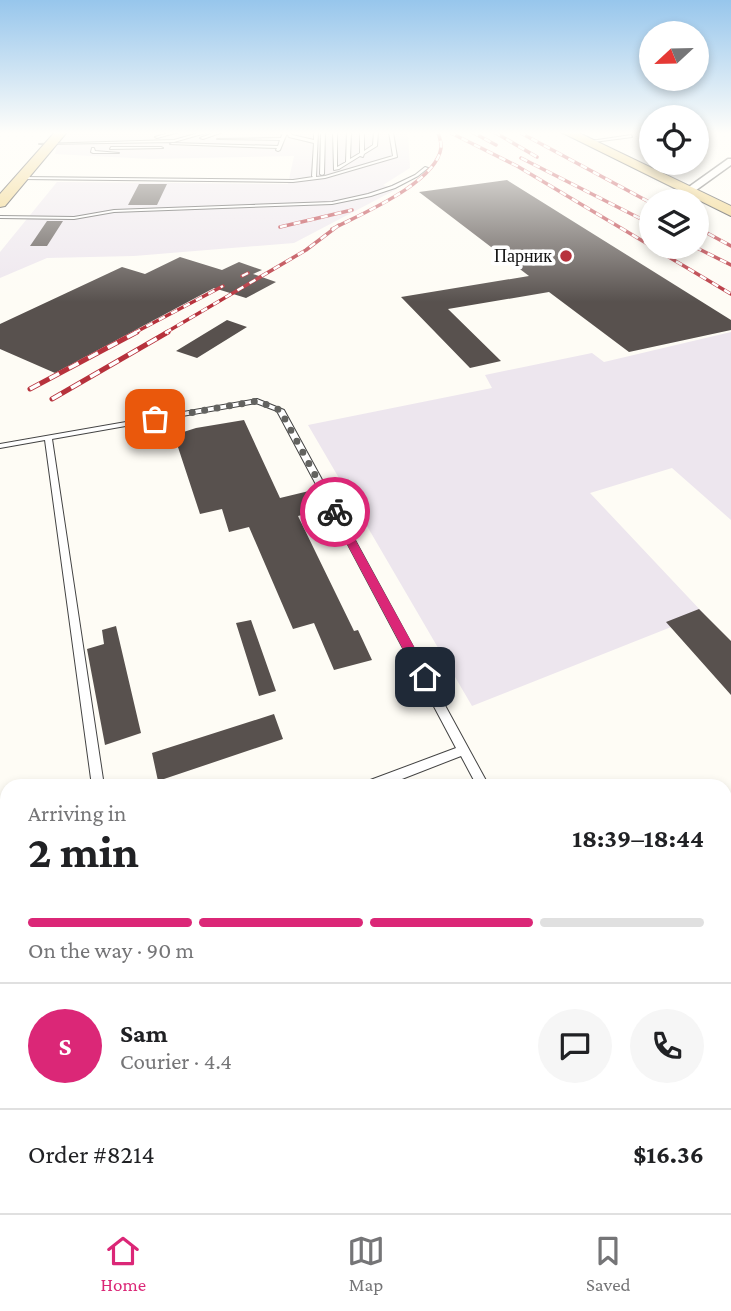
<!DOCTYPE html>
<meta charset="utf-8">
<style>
body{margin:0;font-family:"Crimson Pro",serif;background:#f6f6f6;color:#202124;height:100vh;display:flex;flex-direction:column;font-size:26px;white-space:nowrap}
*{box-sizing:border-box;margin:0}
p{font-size:23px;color:#757577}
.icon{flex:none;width:38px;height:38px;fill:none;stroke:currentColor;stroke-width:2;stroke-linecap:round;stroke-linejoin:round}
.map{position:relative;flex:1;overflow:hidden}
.side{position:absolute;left:0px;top:779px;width:732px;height:436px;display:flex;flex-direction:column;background:#fff;border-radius:21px 21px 0 0;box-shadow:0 4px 10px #0003}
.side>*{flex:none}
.needle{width:46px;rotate:248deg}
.buttons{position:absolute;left:639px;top:21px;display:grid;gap:14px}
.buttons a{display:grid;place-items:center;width:70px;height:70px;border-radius:50%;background:#fff;box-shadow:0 4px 10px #0003;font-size:35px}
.pin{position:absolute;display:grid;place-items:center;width:60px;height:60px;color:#fff;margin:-30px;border-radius:14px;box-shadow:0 4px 10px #0006}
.courier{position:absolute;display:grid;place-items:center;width:70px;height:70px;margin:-35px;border:5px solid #db2777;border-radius:50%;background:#fff;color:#222;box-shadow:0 2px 9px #0007}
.headline em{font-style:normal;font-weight:700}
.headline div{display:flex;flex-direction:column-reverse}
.headline{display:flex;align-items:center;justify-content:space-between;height:119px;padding:0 28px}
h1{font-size:46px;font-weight:700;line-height:52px}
.bar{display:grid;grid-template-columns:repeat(4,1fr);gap:10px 7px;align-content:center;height:84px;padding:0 28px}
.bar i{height:9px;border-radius:5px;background:#e0e0e0}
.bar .active{background:#db2777}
.bar p{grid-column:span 4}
.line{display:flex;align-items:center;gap:18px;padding:0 28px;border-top:2px solid #e0e0e0}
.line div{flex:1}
.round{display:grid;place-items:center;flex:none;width:74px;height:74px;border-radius:37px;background:#f6f6f6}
.tabs{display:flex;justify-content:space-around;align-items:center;height:98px;border-top:2px solid #e0e0e0;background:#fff;font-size:19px;color:#757577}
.tabs a{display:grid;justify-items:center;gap:4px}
.tabs .active{color:#db2777}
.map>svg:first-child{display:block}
.industrial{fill:#ede6ee}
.building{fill:#58514e}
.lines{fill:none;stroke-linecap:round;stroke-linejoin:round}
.service-casing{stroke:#434343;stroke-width:2}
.minor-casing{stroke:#434343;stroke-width:3}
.primary-casing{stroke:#212121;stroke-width:2}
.service{fill:#fff;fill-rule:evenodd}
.minor{fill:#fff;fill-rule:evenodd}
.primary{fill:#eecd75;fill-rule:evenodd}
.rail-far1-casing{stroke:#b7323c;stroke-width:3.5}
.rail-casing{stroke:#b7323c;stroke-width:5}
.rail-far1{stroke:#fff;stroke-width:2.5;stroke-dasharray:7;stroke-linecap:butt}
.rail{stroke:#fff;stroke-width:3.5;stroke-dasharray:11;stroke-linecap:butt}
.route{fill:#db2777}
.done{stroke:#636360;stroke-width:7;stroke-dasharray:0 12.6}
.poi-dot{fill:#b7323c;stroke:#fff;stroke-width:2.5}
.labels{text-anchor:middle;stroke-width:7;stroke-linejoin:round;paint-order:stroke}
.far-poi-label{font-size:18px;fill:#101010;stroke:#fff;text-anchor:end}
</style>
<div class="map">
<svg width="731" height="1213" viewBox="0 0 731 1213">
<rect width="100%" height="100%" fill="#fefcf5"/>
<path class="industrial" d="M66,132H408L410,168L383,185L397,189L294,243L134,256L47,258L0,278V252L57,182L288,184L294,156L150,159L55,154L58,140Z
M731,332V520L672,468L590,493L704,614L472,706L308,425L492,388L485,375L592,353L604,362Z
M731,1129V1213H525V1208H724L725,1133Z"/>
<path class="building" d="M507,180L731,320V330L629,352L549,292L448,309L501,361L470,368L401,297L529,276L419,192Z
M139,184H167L157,205H128Z
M47,221H63L47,246H30Z
M180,257L222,270L239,262L262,270L253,274L276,282L246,298L214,288L55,373L0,349V324L122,267L145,274Z
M227,320L247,327L197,358L176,351Z
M244,420L280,498L309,491L318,511L298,516L354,631L358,630L372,660L334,670L314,623L293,629L249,527L229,532L222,509L200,514L174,435L196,428Z
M699,609L731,641V695L666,622Z
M251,620L276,691L259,696L236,623Z
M116,626L141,733L105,745L87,649L104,644L102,630Z
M274,714L283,739L158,781L152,753Z"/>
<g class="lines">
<defs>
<path id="service" d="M172,132H179L157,138L155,137Z
M202,132H209L174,142L39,144L174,140Z
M216,132H223L203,139L200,138Z
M283,132H290L292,135L314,140V132H318L316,177L325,176L393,156L389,132H393L397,157L325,178L293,182L23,179L21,178L23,177L293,180L313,177L312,176L314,143L289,137L287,133L280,150L278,151L276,150L277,148L170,144L172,143L278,146L280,140L217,139L281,138Z
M321,132H325L324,174L322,175L320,174Z
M333,132H337V167L346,162L347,132H351L350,159L360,153V132H364V151L373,145L374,132H378L377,146L364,154L363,157L360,156L339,169L334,170Z
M631,135L632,137L586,143L584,142Z
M111,147H161L163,148L110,149Z
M92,148H94L95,151L119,153H93L91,152Z
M425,167L428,168L418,176L395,188L371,196L332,204L114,212L74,219L0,218V216L74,217L114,210L332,202L368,194L392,186L415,175Z
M257,399L284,410L489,786H477L461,756L384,786H363L365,782L456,748L277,411L256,403L52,439L104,786H92L45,440L0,448V444Z
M731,1042V1058L724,1060V1045Z"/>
<path id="minor" d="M728,159H731V165L692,193H686V189Z"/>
<path id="primary" d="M55,132H67L5,206L0,207V194Z
M561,132H577L731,206V216Z"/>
</defs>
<use href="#service" class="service-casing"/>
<use href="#minor" class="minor-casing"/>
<use href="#primary" class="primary-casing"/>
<use href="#service" class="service"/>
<use href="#minor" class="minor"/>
<use href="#primary" class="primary"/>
<defs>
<path id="rail-far1" d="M449,132L517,166L651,246
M472,132L496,145
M494,132L537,157
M519,132L651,203
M521,158L651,224
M280,227L352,210
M696,227L731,246
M332,229C361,214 436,183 441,148C442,143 439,137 438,132
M652,247L731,294
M695,247L731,265
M242,276L248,273
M134,333L223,286
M165,333L306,250L339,225"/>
<path id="rail" d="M30,389L137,332
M52,399L168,332"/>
</defs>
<use href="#rail-far1" class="rail-far1-casing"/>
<use href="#rail" class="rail-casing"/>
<use href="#rail-far1" class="rail-far1"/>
<use href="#rail" class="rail"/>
</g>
<linearGradient id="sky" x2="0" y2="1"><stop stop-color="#97c6ec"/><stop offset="0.44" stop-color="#fffefa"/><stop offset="1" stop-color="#fffefa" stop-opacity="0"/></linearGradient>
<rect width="731" height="302" fill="url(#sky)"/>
<path class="route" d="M335,509L340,512L429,674V681H420L330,512Z"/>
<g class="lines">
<path class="done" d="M155,419L257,401L280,410L335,512"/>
</g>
<circle class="poi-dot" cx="566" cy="256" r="7"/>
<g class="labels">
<g class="far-poi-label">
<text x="552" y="262">Парник</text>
</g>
</g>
</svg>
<div class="buttons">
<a><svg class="needle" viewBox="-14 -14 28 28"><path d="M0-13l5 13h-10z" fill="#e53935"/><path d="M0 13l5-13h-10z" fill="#757577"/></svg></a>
<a><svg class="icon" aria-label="locate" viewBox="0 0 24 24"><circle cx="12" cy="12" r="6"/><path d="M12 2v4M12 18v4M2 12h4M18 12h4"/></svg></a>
<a><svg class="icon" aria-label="layers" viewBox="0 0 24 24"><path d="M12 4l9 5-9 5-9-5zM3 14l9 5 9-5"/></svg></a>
</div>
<div class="pin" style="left:155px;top:419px;background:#ea580c"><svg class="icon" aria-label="bag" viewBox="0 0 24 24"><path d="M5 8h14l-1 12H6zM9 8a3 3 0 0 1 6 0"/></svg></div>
<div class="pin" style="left:425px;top:677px;background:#1f2937"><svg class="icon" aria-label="home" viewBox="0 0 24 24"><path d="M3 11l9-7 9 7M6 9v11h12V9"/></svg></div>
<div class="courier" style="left:335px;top:512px"><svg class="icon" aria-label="bike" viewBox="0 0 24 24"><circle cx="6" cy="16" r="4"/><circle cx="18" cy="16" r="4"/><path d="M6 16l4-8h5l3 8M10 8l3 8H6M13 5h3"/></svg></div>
<section class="side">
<div class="headline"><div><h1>2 min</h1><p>Arriving in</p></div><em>18:39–18:44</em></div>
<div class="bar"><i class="active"></i><i class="active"></i><i class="active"></i><i></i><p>On the way · 90 m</p></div>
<div class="line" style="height:126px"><b class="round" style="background:#db2777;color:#fff">S</b><div><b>Sam</b><p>Courier · 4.4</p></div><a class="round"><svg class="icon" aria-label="chat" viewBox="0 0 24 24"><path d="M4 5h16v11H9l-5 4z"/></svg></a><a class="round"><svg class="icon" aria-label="phone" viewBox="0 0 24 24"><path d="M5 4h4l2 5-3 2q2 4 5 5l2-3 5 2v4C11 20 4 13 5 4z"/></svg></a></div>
<div class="line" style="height:91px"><div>Order #8214</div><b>$16.36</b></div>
</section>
</div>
<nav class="tabs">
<a class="active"><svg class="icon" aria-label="home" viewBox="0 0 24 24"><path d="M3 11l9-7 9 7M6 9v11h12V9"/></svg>Home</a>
<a><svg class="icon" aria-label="map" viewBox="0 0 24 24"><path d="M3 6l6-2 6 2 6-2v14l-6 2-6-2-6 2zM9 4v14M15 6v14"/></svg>Map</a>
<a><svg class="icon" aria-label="saved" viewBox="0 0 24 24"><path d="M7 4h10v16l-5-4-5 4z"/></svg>Saved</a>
</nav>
